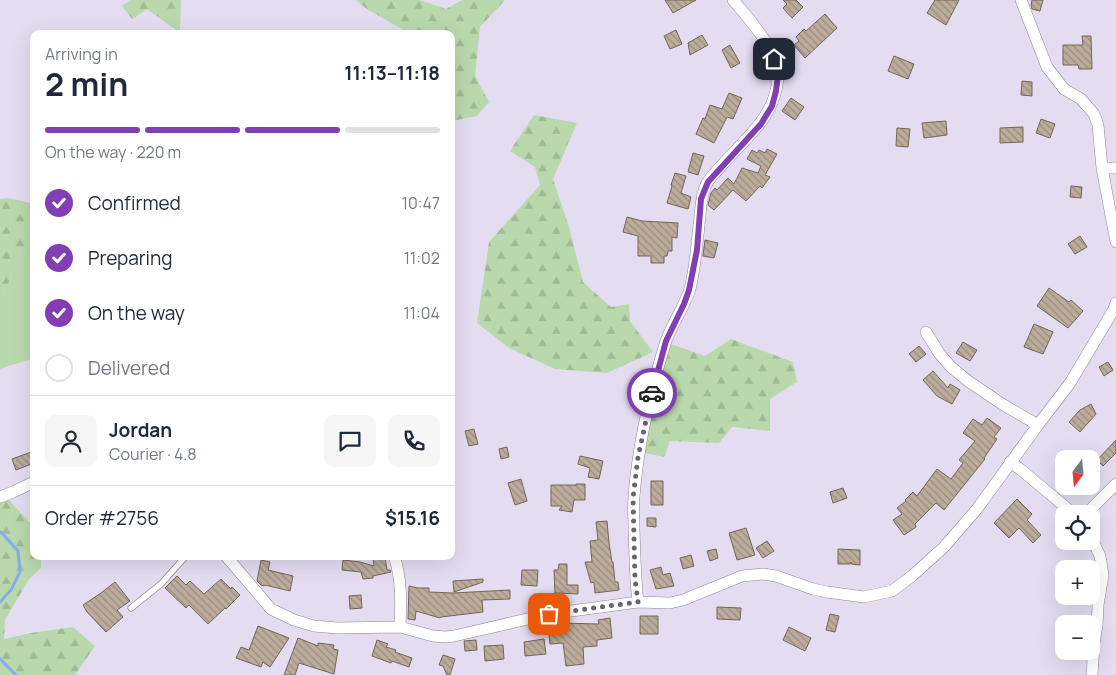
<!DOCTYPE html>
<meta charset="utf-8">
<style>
body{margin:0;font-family:Manrope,sans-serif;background:#f6f6f7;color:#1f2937;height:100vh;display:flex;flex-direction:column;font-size:19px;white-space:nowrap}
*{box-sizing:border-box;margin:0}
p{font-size:16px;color:#747a83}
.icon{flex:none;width:28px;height:28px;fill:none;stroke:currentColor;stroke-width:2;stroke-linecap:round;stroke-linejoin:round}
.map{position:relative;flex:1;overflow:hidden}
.panel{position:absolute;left:30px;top:30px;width:425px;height:530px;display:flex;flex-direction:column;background:#fff;border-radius:10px;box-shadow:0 5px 20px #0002}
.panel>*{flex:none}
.needle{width:32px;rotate:196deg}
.fabs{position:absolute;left:1055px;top:450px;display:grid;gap:10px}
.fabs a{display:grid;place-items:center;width:45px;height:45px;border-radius:10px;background:#fff;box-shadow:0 5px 20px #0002;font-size:25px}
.pin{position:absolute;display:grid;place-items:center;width:42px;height:42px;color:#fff;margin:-21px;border-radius:10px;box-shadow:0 2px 8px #0006}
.courier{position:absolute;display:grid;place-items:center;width:50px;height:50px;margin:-25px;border:4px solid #823fb3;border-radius:50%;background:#fff;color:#222;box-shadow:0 1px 6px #0007}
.headline em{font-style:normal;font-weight:700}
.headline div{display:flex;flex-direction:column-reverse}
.headline{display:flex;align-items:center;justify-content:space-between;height:85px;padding:0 15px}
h1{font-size:32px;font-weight:700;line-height:38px}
.bar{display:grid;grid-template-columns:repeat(4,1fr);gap:8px 5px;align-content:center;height:60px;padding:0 15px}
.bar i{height:6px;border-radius:4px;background:#e0e1e3}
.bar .active{background:#823fb3}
.bar p{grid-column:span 4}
.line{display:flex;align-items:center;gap:12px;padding:0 15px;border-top:1px solid #e0e1e3}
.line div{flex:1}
.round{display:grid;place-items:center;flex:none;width:52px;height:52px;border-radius:10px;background:#f6f6f7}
ol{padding:0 15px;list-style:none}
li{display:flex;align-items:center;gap:15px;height:55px}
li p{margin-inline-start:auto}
li .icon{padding:5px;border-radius:50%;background:#823fb3;color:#fff;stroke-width:4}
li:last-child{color:#747a83}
li i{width:28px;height:28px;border:2px solid #e0e1e3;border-radius:50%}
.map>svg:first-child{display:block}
.green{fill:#b9d9ad}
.forest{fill:url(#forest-firs)}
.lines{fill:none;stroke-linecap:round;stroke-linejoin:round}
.stream{stroke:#83aee8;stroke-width:3}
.building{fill:url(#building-back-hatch);stroke:#736556}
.lane-casing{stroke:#8d8699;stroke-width:7}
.street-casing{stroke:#8d8699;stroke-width:12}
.lane{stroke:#fff;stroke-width:5.5}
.street{stroke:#fff;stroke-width:11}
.done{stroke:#686470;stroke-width:5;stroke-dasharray:0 9}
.route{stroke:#823fb3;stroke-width:6}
</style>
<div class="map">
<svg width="1116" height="675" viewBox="0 0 1116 675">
<defs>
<pattern id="forest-firs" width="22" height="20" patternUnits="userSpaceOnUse" patternTransform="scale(1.25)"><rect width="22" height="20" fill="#b9d9ad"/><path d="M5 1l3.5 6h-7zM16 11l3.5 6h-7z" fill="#9fba95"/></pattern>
<pattern id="building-back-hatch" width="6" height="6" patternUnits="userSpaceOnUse" patternTransform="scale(1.25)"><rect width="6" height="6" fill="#bcac9c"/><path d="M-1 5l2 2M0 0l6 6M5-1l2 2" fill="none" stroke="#998c7f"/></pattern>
</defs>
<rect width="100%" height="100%" fill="#e4ddf2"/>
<path class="green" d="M20,251L34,260V358L0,369V297L4,295Z"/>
<path class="forest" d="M131,0H181L180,33L147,9L132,19L122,6Z
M356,0H420L446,9L462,0H505L480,27L475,76L489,102L477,116L451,121V34H411L368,10Z
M534,115L577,123L553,179L569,227L583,282L611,307L629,304L630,321L653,352L607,373L555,369L509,348L477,323L489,242L540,185L535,167L510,151Z
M9,198L34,204V260L20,251L4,295L0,297V199Z
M731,339L793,362L797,382L770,399V431L732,427L719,443L670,441L664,457L635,451V442L660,354L665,342L705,356Z
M9,500L34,527V556H41V568L29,579L5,620L4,639L31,633L73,627L95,646L75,675H0V503Z"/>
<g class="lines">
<path class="stream" d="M0,532H1L18,551L20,572L11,590L0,602
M0,659L16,675"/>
</g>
<path class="building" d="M665,0H696L673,13Z
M783,0H796L803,7L792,18L783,8L787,4Z
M935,0H959L946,25L927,13Z
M1032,0H1043L1040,11L1032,9L1031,5Z
M825,14L837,28L805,58L794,45L799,41L796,37L804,29L806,31Z
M676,30L682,44L670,49L664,36Z
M702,35L708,45L690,55L688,43Z
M1082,36H1091L1092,69H1079L1078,65H1063V45H1083Z
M730,45L740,63L731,68L722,50Z
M894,56L914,64L908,79L888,71Z
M1022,81L1032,82V96L1021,95Z
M729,93L742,98L733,119L727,117L714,143L696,134L703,118L705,119L710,105L722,109Z
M791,98L804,107L795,120L782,111Z
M1041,119L1055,124L1050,138L1036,133Z
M946,121L947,135L924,138L922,123Z
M1023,127V142L1000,143V128Z
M897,128L910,129L908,147L896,146Z
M767,149L777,154L765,175L770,177L762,188L760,186L746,201L733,190L714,210L708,205L711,193L715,188L717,190L728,178L734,184L742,168L758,173L761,166L747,159L752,150L757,153L759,150L765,153Z
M693,153L704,156L698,175L688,172Z
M675,173L686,176L681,193L691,197L688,209L667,203L672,186L671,185Z
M1071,186L1082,187L1081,198L1070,197Z
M627,217L642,221L678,223L677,238L672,237V251H668L667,256H664V263H651V256H638V236L623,232Z
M1080,236L1087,247L1075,254L1068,244Z
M705,240L718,243L714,258L703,256Z
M1049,288L1069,302L1071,300L1083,311L1068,328L1037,306Z
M1034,324L1053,332L1043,354L1024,347Z
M963,342L977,350L970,361L956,353Z
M919,346L926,354L916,362L909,354Z
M1108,362L1113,370L1104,376L1099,367Z
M933,371L948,388L950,384L960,390L952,404L937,396L923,380Z
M1091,404L1096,414L1080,432L1069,422L1080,410Z
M987,418L1001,428L994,437L997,439L984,458L985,459L944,510L936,503L915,524L916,527L904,535L893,520L902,514L897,508L906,501L905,500L913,492L917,496L937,469L951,479L963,463L959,460L975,441L963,433L973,419L982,425Z
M474,429L478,444L469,446L465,431Z
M1116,440V453L1103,466L1097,460Z
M507,447L509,457L501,459L499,449Z
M34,451V463L16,470L12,459Z
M580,456L603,461L599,479L588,477L590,468L578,464Z
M521,479L527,501L515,505L508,483Z
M651,481H663V505H651Z
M576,484H585V500H574L572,512L559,510L562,506H551V485H576Z
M843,488L847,498L833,503L830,492Z
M1017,499L1032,514L1027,520L1041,535L1033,543L1019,528L1009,538L994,523Z
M647,518H656V527L647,526Z
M607,521L609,543L612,562H613L615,582H618L619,590L595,593L594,582L591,583L585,562H592L590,541L598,540L596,522Z
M746,528L755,555L737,560L729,533Z
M767,541L774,551L763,558L756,548Z
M716,549L718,558L710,561L707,551Z
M838,549L860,550V565L851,564V562L850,564H838Z
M691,555L694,566L683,569L680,558Z
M385,557L387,570H390L391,572L373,576V578L363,579L361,572L342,570L343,560L360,562L374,566L373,559Z
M261,560L270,562L268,570L293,576L290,591L265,585L264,586L261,585L257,581Z
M559,564H567V585H578V594L555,593L554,570H558Z
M661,567L663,575L670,573L674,586L656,589L650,570Z
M522,570H538L537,586L521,585Z
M177,576L186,585L190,581L204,594L221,579L231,589L232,587L240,595L226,609L225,608L208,624L189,605L186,608L165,588Z
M483,579V582L454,592L453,581Z
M115,582L130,601L117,610L123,617L106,632L87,612L83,605L101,593Z
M409,586L418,588H429V592L453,593L510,590V599L482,600L483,612L441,617L440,618L416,611L415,620L408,619Z
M361,595L362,608L350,609L349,596Z
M717,607L741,608L740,620L717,619Z
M830,614L839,616L835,632L826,630Z
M640,616H658V634H640Z
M610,618L612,638L597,640V646L583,647L584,664L566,666L563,643L550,644L548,624L560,623L599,624L598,620Z
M258,626L289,638L270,667L263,662L261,667L236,658L241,647L249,650Z
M789,627L811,638L805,651L783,640Z
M298,638L318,646V643L334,645L333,649L338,650L334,674L299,663L295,675H284Z
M544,639L546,654L525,656L524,642Z
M377,640L388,644L386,647L396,650L395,652L412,658L409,667L392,661L391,663L372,656Z
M476,640L477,650L465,651L464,641Z
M503,645L504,659L485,661L484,646Z
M443,655L455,659L450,675H447L443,666L439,665Z"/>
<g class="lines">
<defs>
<path id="lane" d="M131,608L161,584L186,556"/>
<path id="street" d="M1021,0L1047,67L1064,89L1081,99L1094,114L1098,125L1102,168L1116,242
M1102,168H1116
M926,332L939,353L951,367L968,381L1002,404L1038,425
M1010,462L1020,469L1074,514
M0,497L13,492L34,482
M1086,514L1116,484
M1091,537L1100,556L1103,575L1098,605L1097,626L1094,643L1092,675
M226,556L271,609L294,620L314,626L337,628L400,627L433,636L446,637L454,636L549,614L638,602L670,603L683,600L742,576L763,574L776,576L813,589L827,592L864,597L892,591L912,576L944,547L977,509L1038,425L1070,383L1114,309L1116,303
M394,556C402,579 401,603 400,627
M638,602C635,578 635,554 634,530C634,519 633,507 634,496C638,445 650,393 665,344C671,325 684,308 690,289C695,268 697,246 699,225C701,211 700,198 706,185C710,177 717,171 723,164C747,137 776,116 778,77C779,51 748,18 733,0"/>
</defs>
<use href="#lane" class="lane-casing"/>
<use href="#street" class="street-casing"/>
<use href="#lane" class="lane"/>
<use href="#street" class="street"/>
</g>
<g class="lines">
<path class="done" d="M549,614L638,602L635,579L633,498L638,457L652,393"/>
<path class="route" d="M652,393L666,341L684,304L689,290L697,250L701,199L708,182L761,124L772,106L776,91L778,75L774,59"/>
</g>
</svg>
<div class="fabs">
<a><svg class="needle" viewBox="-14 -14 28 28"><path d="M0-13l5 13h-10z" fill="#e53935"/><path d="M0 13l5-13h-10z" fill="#747a83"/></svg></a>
<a><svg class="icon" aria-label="locate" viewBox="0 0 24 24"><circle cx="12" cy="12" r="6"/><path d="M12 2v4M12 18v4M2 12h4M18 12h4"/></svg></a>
<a>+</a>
<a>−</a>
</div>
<div class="pin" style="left:549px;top:614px;background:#ea580c"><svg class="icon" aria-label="bag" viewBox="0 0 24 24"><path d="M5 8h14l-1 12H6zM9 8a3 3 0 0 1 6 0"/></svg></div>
<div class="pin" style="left:774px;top:59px;background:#1f2937"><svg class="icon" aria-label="home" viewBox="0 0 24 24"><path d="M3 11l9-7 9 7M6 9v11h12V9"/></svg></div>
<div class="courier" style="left:652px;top:393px"><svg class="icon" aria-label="car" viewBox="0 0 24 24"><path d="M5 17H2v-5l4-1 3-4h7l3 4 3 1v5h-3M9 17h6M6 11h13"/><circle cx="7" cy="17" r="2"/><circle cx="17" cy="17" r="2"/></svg></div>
<section class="panel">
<div class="headline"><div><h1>2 min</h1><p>Arriving in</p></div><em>11:13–11:18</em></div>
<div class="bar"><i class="active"></i><i class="active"></i><i class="active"></i><i></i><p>On the way · 220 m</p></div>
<ol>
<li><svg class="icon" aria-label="check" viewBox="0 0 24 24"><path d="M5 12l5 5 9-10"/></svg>Confirmed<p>10:47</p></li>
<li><svg class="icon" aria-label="check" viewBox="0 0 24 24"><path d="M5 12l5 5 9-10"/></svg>Preparing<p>11:02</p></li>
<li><svg class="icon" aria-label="check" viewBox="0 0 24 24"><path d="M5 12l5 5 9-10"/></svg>On the way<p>11:04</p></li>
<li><i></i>Delivered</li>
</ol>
<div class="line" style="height:90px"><a class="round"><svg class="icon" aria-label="person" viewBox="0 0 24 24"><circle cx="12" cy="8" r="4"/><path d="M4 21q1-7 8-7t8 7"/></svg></a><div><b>Jordan</b><p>Courier · 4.8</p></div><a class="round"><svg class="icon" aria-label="chat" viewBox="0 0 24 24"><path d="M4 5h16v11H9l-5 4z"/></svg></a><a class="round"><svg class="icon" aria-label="phone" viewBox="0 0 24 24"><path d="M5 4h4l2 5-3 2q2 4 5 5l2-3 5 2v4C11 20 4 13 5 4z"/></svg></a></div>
<div class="line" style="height:65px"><div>Order #2756</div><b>$15.16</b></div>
</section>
</div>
